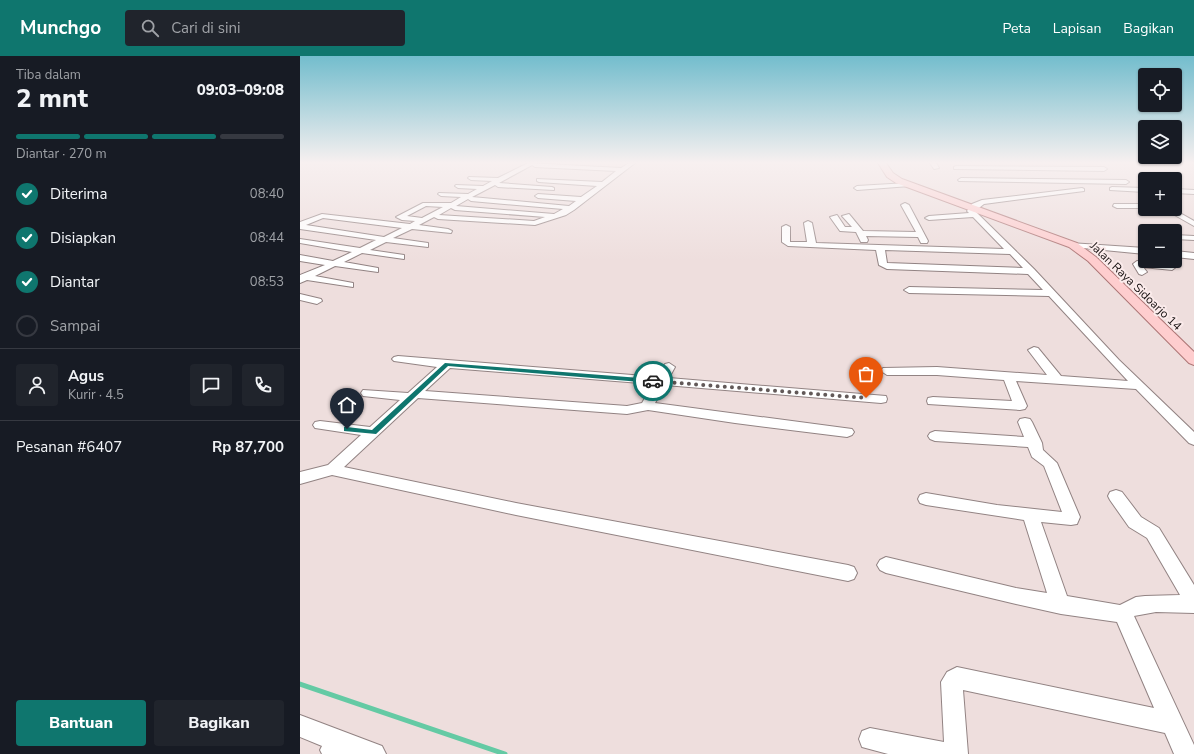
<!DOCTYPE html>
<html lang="id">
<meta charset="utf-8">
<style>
body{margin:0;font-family:"Nunito Sans",sans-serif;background:#20242c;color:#f1f3f6;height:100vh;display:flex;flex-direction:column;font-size:15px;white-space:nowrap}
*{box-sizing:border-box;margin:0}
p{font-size:13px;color:#9ea1a6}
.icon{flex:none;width:22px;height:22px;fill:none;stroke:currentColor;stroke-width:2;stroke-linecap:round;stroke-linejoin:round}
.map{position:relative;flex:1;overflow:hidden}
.panel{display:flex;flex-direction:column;background:#171b24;width:300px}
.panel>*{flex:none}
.tools{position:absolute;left:838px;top:12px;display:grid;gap:8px}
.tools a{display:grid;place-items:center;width:44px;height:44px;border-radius:4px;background:#171b24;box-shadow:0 1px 3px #0004;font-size:20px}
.pin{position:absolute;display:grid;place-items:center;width:34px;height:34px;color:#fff;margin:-41px -17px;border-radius:50% 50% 50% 0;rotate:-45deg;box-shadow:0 0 4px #0007}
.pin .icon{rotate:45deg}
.courier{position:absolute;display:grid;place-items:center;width:40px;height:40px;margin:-20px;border:3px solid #0f766e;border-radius:50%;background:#fff;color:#222;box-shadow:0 1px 5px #0007}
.headline em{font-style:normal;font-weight:800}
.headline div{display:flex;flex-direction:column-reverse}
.headline{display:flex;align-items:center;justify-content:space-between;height:68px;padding:0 16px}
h1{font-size:26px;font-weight:800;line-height:30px}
.bar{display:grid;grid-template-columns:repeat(4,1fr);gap:6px 4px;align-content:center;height:48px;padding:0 16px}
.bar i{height:5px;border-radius:3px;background:#363941}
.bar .on{background:#0f766e}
.bar p{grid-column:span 4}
.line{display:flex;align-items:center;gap:10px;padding:0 16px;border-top:1px solid #363941}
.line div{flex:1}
.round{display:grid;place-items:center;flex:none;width:42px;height:42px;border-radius:4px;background:#20242c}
ol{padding:0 16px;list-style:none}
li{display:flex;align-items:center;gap:12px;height:44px}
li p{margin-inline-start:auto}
li .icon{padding:4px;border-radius:50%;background:#0f766e;color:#fff;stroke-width:4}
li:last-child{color:#9ea1a6}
li i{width:22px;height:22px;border:2px solid #363941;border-radius:50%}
.primary-button{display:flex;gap:8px;margin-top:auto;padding:8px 16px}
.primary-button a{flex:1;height:46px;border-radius:4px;background:#0f766e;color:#fff;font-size:16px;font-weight:800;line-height:46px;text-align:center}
.primary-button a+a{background:#20242c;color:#f1f3f6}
header{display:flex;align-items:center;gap:24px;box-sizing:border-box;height:56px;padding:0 20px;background:#0f766e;color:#fff}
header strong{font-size:19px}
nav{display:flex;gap:22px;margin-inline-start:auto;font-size:14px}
.search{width:280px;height:36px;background:#20242c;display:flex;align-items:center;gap:10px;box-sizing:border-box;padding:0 14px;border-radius:4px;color:#9ea1a6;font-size:15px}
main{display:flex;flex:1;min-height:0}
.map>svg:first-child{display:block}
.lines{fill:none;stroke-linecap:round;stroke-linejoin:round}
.stream{stroke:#64caa4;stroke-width:5}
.minor-casing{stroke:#928383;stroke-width:2}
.major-casing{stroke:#ad7676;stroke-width:2}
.minor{fill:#fff;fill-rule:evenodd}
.major{fill:#fecdce;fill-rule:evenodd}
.route{fill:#0f766e}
.done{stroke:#625958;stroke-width:4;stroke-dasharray:0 7.2}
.labels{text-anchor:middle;stroke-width:4;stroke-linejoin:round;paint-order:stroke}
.far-street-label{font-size:12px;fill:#171111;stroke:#fbebeb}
</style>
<header>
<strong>Munchgo</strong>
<div class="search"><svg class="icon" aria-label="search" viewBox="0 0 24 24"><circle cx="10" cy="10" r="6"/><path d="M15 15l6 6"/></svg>Cari di sini</div>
<nav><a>Peta</a><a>Lapisan</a><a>Bagikan</a></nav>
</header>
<main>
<section class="panel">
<div class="headline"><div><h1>2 mnt</h1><p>Tiba dalam</p></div><em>09:03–09:08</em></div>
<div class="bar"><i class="on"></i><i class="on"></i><i class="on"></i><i></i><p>Diantar · 270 m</p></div>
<ol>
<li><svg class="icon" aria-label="check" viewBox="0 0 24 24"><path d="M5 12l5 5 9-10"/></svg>Diterima<p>08:40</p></li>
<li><svg class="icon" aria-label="check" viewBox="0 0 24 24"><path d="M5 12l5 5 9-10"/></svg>Disiapkan<p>08:44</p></li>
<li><svg class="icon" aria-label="check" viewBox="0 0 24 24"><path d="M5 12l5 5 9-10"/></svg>Diantar<p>08:53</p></li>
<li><i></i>Sampai</li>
</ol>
<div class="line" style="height:72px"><a class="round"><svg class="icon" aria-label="person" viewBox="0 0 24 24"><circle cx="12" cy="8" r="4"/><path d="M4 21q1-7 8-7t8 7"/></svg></a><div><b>Agus</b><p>Kurir · 4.5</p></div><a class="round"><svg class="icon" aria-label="chat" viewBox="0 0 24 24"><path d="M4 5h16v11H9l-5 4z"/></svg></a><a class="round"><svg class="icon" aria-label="phone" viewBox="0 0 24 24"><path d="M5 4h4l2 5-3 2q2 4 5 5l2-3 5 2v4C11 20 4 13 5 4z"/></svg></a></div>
<div class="line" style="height:52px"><div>Pesanan #6407</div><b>Rp 87,700</b></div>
<div class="primary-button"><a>Bantuan</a><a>Bagikan</a></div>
</section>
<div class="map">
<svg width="894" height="698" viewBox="0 0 894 698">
<rect width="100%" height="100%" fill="#eededd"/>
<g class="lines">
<path class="stream" d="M0,628L205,698"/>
<defs>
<path id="minor" d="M228,107L321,112L329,107H335L274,154L266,159L235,169L138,163L134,161L119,169L148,173L152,175L151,177L112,173L93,182L128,187V191L86,186L70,194L104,199V203L62,197L44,206L78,212V216L35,210L15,220L53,227V231L7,224L0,227V219L25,209L0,205V199L33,205L52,196L0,187V183L60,192L76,184L0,173V166L22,158L110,168L115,165L102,164L96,161L123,147H151L161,141L141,140L138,138L139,137L168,138L177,133L158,132L155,130L156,129L183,130L192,125L171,124L168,122L169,121L198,122ZM232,109L235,111L316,115L302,126L237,123V125L239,126L297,130L281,141L238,138L235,140L238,142L276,145L269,150L172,141L195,129L198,131L254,134V132L252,131L199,127ZM168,143L171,145L263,153L254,158L156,150ZM126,150L143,151L122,162L107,160ZM151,152L155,154L245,161L234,165L139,159ZM23,162L102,172L84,181L6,169Z
M630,107H636L639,112L634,113Z
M656,110L804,111L807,113L804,115L654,113V111Z
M661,122L826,124L829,126L826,128L659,125L658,124Z
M608,127L610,128V130L557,134L554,132L557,130Z
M812,131L845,132V136L810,134V132Z
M782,132L784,133V135L684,148L675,155L734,213L819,304L894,376V389L889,387L836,333L716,325L727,350L725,353L720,354L628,348L627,345L628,342L633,341L712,345L704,324L637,319H587L581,315L583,312L637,311L747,319L728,294L734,291L738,292L761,320L828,325L749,240L609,237L604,234L609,231L743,234L728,218L587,213L579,209L576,194L488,190L482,186V171L486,169L490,171V186H507L504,167L508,165L512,167L516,187L704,193L673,161L629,164L625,162L629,160L669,157L667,155L672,148L682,144ZM585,194L710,198L723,212L587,207Z
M875,133L894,134V138L875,137Z
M605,147L609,149L628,185L627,187H621L618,181L566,180L568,184L567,186H561L556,176L540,175L530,161L537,159L545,171H552L542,160L549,158L563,175L616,176L601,149Z
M814,148H845V152H817L813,150Z
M864,153H873L894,165V170Z
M875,179L894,180V184L875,183Z
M770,187L845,192V198L773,191L769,189Z
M875,195L894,197V203L875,201Z
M837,205L865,208L864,205H872L876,211L872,214L843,211L847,216L842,219L839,218L833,208Z
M0,238L21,243L22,245L17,248L0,244Z
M98,300L357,321L365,308L369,307L375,311L369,322L586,340L587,343L586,346L581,347L365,329L355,347L552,373L554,376L552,379L547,381L435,367L348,354L327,358L118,342L44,411L216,447L548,509L554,511L557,517L554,523L548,525L216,459L32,419L0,428V416L28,409L61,379L15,372L13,369L15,366L20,365L70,371L100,344L63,340L61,337L63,334L108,337L137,311L94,305L92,303L94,301ZM150,312L353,328L342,347L327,350L125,335Z
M725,362L730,363L732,366L742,387L743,394L757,407L780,461L777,468L771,469L741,466L767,540L820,549L836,541L845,540L880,539L847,482L829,471L810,444L808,440L810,436L816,434L822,436L841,461L859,472L894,529V557L856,556L834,560L894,689V698H874L865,677L663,634L668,698H588L562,691L559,683L562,675L570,672L644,686L641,626L647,616L657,611L854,652L817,566L761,558L716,548L586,517L580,514L577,509L580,504L586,501L716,532L747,537L724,464L626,449L620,447L618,443L620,439L626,437L697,449L762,456L744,410L732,401L728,391L635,385L630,383L628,380L630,377L635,375L724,381L718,366L720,363Z
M0,659L82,690L86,698H22L20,694L22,690L0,681Z"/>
<path id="major" d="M578,107H586L593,117L602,123L777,187L796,201L894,296V309L889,307L788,205L769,191L596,127L587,121Z"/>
</defs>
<use href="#minor" class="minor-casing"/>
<use href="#major" class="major-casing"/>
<use href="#minor" class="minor"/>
<use href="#major" class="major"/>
</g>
<linearGradient id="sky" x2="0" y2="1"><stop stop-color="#73bdcd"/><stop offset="0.52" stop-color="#f7f0f0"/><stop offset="1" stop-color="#f7f0f0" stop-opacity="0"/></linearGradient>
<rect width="894" height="205" fill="url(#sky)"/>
<path class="route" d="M145,307L353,323L356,325L353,327L148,310L76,378L44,375V371H47L72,374Z"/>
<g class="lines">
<path class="done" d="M353,325L566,342"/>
</g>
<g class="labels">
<g class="far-street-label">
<text transform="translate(836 230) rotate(44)" y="4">Jalan Raya Sidoarjo 14</text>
</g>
</g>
</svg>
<div class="tools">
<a><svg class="icon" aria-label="locate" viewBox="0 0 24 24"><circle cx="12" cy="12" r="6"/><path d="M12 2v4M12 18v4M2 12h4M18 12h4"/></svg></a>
<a><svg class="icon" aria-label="layers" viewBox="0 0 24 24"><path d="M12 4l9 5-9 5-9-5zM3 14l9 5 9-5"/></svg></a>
<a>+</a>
<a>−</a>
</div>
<div class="pin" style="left:566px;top:342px;background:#ea580c"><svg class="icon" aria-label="bag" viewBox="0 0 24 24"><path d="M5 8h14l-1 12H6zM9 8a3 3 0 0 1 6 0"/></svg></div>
<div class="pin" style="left:47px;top:373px;background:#1f2937"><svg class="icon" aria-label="home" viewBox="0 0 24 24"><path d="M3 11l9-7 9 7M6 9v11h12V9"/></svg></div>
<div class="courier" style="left:353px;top:325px"><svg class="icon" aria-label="car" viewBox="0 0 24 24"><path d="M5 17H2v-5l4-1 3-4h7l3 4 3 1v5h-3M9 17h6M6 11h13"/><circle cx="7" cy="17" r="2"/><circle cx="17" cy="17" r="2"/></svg></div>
</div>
</main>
